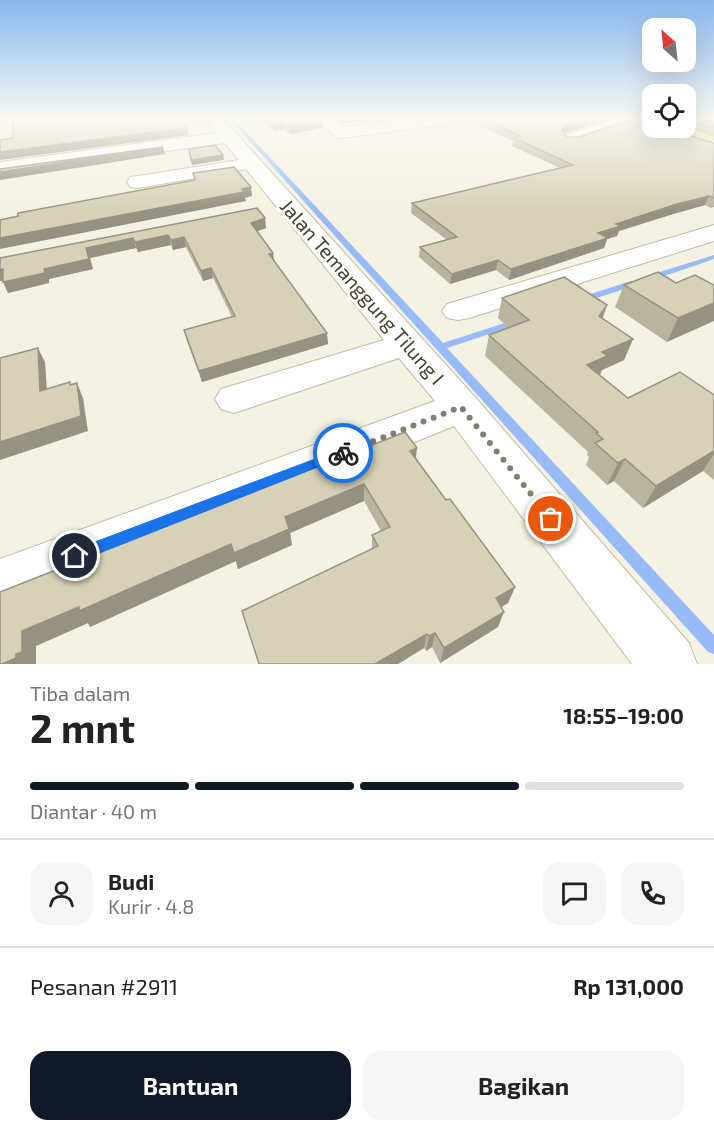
<!DOCTYPE html>
<html lang="id">
<meta charset="utf-8">
<style>
body{margin:0;font-family:"Exo 2",sans-serif;background:#f6f6f6;color:#222;height:100vh;display:flex;flex-direction:column;font-size:22px;white-space:nowrap}
*{box-sizing:border-box;margin:0}
p{font-size:20px;color:#767676}
.icon{flex:none;width:33px;height:33px;fill:none;stroke:currentColor;stroke-width:2;stroke-linecap:round;stroke-linejoin:round}
.map{position:relative;height:664px;overflow:hidden}
.sheet{display:flex;flex-direction:column;background:#fff;flex:1}
.sheet>*{flex:none}
.needle{width:39px;rotate:333deg}
.buttons{position:absolute;left:642px;top:18px;display:grid;gap:12px}
.buttons a{display:grid;place-items:center;width:54px;height:54px;border-radius:12px;background:#fff;box-shadow:0 6px 24px #0002;font-size:30px}
.pin{position:absolute;display:grid;place-items:center;width:51px;height:51px;color:#fff;margin:-26px;border:3px solid #fff;border-radius:50%;box-shadow:0 2px 6px #0007}
.courier{position:absolute;display:grid;place-items:center;width:60px;height:60px;margin:-30px;border:4px solid #1a73e8;border-radius:50%;background:#fff;color:#222;box-shadow:0 2px 8px #0007}
.headline em{font-style:normal;font-weight:700}
.headline div{display:flex;flex-direction:column-reverse}
.headline{display:flex;align-items:center;justify-content:space-between;height:102px;padding:0 30px}
h1{font-size:39px;font-weight:700;line-height:45px}
.bar{display:grid;grid-template-columns:repeat(4,1fr);gap:9px 6px;align-content:center;height:72px;padding:0 30px}
.bar i{height:8px;border-radius:4px;background:#e0e0e0}
.bar .active{background:#111827}
.bar p{grid-column:span 4}
.line{display:flex;align-items:center;gap:15px;padding:0 30px;border-top:2px solid #e0e0e0}
.line div{flex:1}
.round{display:grid;place-items:center;flex:none;width:63px;height:63px;border-radius:18px;background:#f6f6f6}
.action{display:flex;gap:12px;margin-top:auto;padding:12px 30px}
.action a{flex:1;height:69px;border-radius:18px;background:#111827;color:#fff;font-size:24px;font-weight:700;line-height:69px;text-align:center}
.action a+a{background:#f6f6f6;color:#222}
.map>svg:first-child{display:block}
.lines{fill:none;stroke-linecap:round;stroke-linejoin:round}
.stream{fill:#98bbf8;fill-rule:evenodd}
.minor-casing{stroke:#c0bda5;stroke-width:2}
.trunk-casing{stroke:#efd122;stroke-width:2}
.minor{fill:#fff;fill-rule:evenodd}
.trunk{fill:#fff37a;fill-rule:evenodd}
.wall{fill:#b8b49d}
.shaded-wall{fill:#969280}
.building{fill:#d6d1b7;stroke:#969280;stroke-width:1.5}
.route{fill:#1a73e8}
.done{stroke:#838071;stroke-width:6;stroke-dasharray:0 10.8}
.labels{text-anchor:middle;stroke-width:6;stroke-linejoin:round;paint-order:stroke}
.street-label{font-size:20px;fill:#464333;stroke:#fff}
</style>
<div class="map">
<svg width="714" height="664" viewBox="0 0 714 664">
<rect width="100%" height="100%" fill="#f4f2e3"/>
<g class="lines">
<path class="stream" d="M229,118H233L443,343L514,320H520L521,322L520,324L447,348L714,635V654L708,652Z
M714,255V259L653,280H650L646,278L647,276Z
M631,281H634L638,283L637,285L587,301H581L580,299L581,297Z"/>
<defs>
<path id="minor" d="M205,118H222L475,397L689,643L697,664H632L454,426L0,611V559L435,401L399,358L234,413L221,409L215,399L221,389L384,340L246,169L138,188L130,187L127,182L130,177L138,176L239,160L225,143L0,174V162L217,133Z
M313,118H331L345,127L419,118H461L453,123L342,138L336,137Z
M618,118H641L639,121L577,143H565L562,139L565,135Z
M697,118H714V124L686,130L679,128H686V120Z
M714,225V241L469,318L458,320L447,318L442,311L447,304Z"/>
<path id="trunk" d="M686,120L714,128V139L680,129L686,128Z"/>
</defs>
<use href="#minor" class="minor-casing"/>
<use href="#trunk" class="trunk-casing"/>
<use href="#minor" class="minor"/>
<use href="#trunk" class="trunk"/>
</g>
<path class="wall" d="M258,118H318L322,121V128L290,134L284,129L274,131Z
M334,118H380L344,124Z
M462,118H612L564,133L567,137L714,143V207L711,208L705,205L673,214L619,231L617,236L607,239L604,248L509,280L496,270L450,284L419,257L420,247L447,240L411,213L412,203L560,168L512,146L513,141Z
M714,119V137L694,130L697,123Z
M257,208L266,228L257,231L273,253L274,261L328,344L202,382L187,341L184,330L232,317L213,278L203,281L186,247L173,250L171,245L138,252L136,248L90,258L93,269L49,279V283L8,293L3,281H0V258Z
M676,283L714,285L667,342L615,307L624,285Z
M502,298L602,318L633,339L624,360L602,370L600,375L628,398L714,395V480L703,471L643,508L614,481L607,485L586,465L589,457L587,455L588,452L485,356L489,335L509,328L498,318Z
M416,458L446,500L515,587L508,603L501,607L498,627L440,663L432,647L426,651L424,648L398,664H258L372,550V535L381,531L364,501L290,533L292,545L238,569L236,561L90,627L88,623L36,646V664H0V592Z"/>
<path class="shaded-wall" d="M344,118H380L344,124Z
M591,118H612L564,133L562,130L566,125Z
M322,121V128L290,134V126Z
M283,122L284,129L274,131L273,123Z
M187,128L189,135L0,160V152Z
M163,147L165,154L0,180V172Z
M223,155L224,160L192,165L191,160Z
M251,187L252,196L245,198L246,201L0,249V238Z
M709,196L705,205L673,214L619,231L617,236L607,239L604,248L509,280L511,269L598,233L616,224L677,204Z
M265,218L266,228L253,233L251,223Z
M168,235L171,245L138,252L135,242Z
M184,237L186,247L173,250L171,240Z
M133,238L136,248L90,258L93,269L49,279V283L8,293L3,282L44,269L86,248Z
M273,253L274,263L269,254Z
M498,260L496,270L450,284L452,274Z
M211,268L213,278L203,281L201,271Z
M3,269L8,279L0,281V270Z
M714,303V321L667,342L678,318Z
M607,305L600,326L599,316Z
M327,333L328,344L202,382L199,371Z
M633,339L624,360L602,370L599,377L587,365L602,352Z
M38,348L45,362L48,405L40,391Z
M77,383L83,398L88,431L0,460V442Z
M417,448L415,465L410,451Z
M714,451V454L703,471L643,508L656,486Z
M625,459L614,481L607,485L618,463Z
M364,484V501L290,533L292,545L238,569L234,553L285,517Z
M231,544L236,561L90,627L88,623L36,646V664H2L22,631L79,607Z
M515,587L508,603L490,614L496,598Z
M504,612L498,627L440,663L444,648Z
M435,633L432,647L426,651L429,636Z
M427,634L424,648L398,664H375Z"/>
<path class="building" d="M13,118H179L187,128L0,152V140L13,138Z
M266,118H318L322,121L290,126L283,122L273,123Z
M479,118H591L566,125L562,130L567,137H579L636,118L652,123V128H666L714,143V198L709,196L677,204L616,224L621,226L598,233L608,238L511,269L498,260L452,274L420,247L457,237L412,203L573,165L514,138L521,136Z
M714,119V128L697,123Z
M215,145L223,155L191,160L189,149Z
M163,147L0,172V169Z
M234,167L251,187L242,189L244,192L0,238V220L18,216V213L195,180L193,173Z
M257,208L265,218L251,223L273,253L269,254L327,333L199,371L184,330L235,316L211,268L201,271L184,237L171,240L168,235L135,242L133,238L86,248L89,259L44,269L45,273L3,282V269L0,270V258Z
M658,272L676,283L695,275L714,285V303L678,318L624,285Z
M564,277L607,305L599,316L633,339L602,352L607,356L587,365L628,398L680,372L714,395V451L656,486L625,459L618,463L595,443L603,439L596,433L598,432L489,335L529,320L502,298Z
M38,348L40,391L70,382V385L77,383L81,416L0,442V358Z
M405,432L417,448L410,451L446,500L450,499L515,587L496,598L504,612L444,648L435,633L429,636L427,634L375,664H259L242,611L378,546L372,535L390,527L364,484L285,517L289,529L234,553L231,544L79,611V607L22,631V652L16,654V658L2,664H0V592Z"/>
<linearGradient id="sky" x2="0" y2="1"><stop stop-color="#88b7ee"/><stop offset="0.56" stop-color="#faf9f2"/><stop offset="1" stop-color="#faf9f2" stop-opacity="0"/></linearGradient>
<rect width="714" height="210" fill="url(#sky)"/>
<path class="route" d="M343,448L349,453L347,456L75,563L70,561L68,556L70,551L75,549Z"/>
<g class="lines">
<path class="done" d="M343,453L461,407L551,519"/>
</g>
<g class="labels">
<g class="street-label">
<text transform="translate(362 292) rotate(49)" y="7">Jalan Temanggung Tilung I</text>
</g>
</g>
</svg>
<div class="buttons">
<a><svg class="needle" viewBox="-14 -14 28 28"><path d="M0-13l5 13h-10z" fill="#e53935"/><path d="M0 13l5-13h-10z" fill="#767676"/></svg></a>
<a><svg class="icon" aria-label="locate" viewBox="0 0 24 24"><circle cx="12" cy="12" r="6"/><path d="M12 2v4M12 18v4M2 12h4M18 12h4"/></svg></a>
</div>
<div class="pin" style="left:551px;top:519px;background:#ea580c"><svg class="icon" aria-label="bag" viewBox="0 0 24 24"><path d="M5 8h14l-1 12H6zM9 8a3 3 0 0 1 6 0"/></svg></div>
<div class="pin" style="left:75px;top:556px;background:#1f2937"><svg class="icon" aria-label="home" viewBox="0 0 24 24"><path d="M3 11l9-7 9 7M6 9v11h12V9"/></svg></div>
<div class="courier" style="left:343px;top:453px"><svg class="icon" aria-label="bike" viewBox="0 0 24 24"><circle cx="6" cy="16" r="4"/><circle cx="18" cy="16" r="4"/><path d="M6 16l4-8h5l3 8M10 8l3 8H6M13 5h3"/></svg></div>
</div>
<section class="sheet">
<div class="headline"><div><h1>2 mnt</h1><p>Tiba dalam</p></div><em>18:55–19:00</em></div>
<div class="bar"><i class="active"></i><i class="active"></i><i class="active"></i><i></i><p>Diantar · 40 m</p></div>
<div class="line" style="height:108px"><a class="round"><svg class="icon" aria-label="person" viewBox="0 0 24 24"><circle cx="12" cy="8" r="4"/><path d="M4 21q1-7 8-7t8 7"/></svg></a><div><b>Budi</b><p>Kurir · 4.8</p></div><a class="round"><svg class="icon" aria-label="chat" viewBox="0 0 24 24"><path d="M4 5h16v11H9l-5 4z"/></svg></a><a class="round"><svg class="icon" aria-label="phone" viewBox="0 0 24 24"><path d="M5 4h4l2 5-3 2q2 4 5 5l2-3 5 2v4C11 20 4 13 5 4z"/></svg></a></div>
<div class="line" style="height:78px"><div>Pesanan #2911</div><b>Rp 131,000</b></div>
<div class="action"><a>Bantuan</a><a>Bagikan</a></div>
</section>
